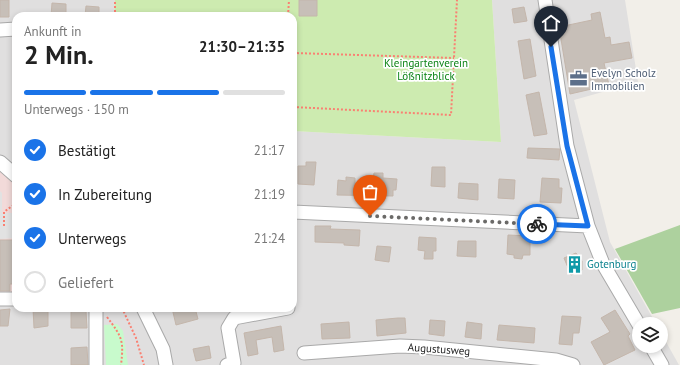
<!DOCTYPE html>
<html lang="de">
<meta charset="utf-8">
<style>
body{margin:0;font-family:"PT Sans",sans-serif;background:#f2f2f2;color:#222;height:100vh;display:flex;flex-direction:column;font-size:15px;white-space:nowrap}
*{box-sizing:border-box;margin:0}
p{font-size:13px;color:#767676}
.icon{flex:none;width:22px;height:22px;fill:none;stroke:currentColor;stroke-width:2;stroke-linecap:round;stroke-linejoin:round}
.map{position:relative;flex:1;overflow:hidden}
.drawer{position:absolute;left:12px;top:12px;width:285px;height:300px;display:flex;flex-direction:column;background:#fff;border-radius:12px;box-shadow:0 2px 6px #0003}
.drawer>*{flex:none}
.buttons{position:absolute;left:632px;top:317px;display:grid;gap:8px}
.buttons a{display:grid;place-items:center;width:36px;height:36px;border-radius:50%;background:#fff;box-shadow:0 2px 6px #0003;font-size:20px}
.pin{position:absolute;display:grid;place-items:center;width:34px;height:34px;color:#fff;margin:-41px -17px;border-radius:50% 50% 50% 0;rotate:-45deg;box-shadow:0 0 4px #0007}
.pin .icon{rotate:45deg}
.courier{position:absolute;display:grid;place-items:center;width:40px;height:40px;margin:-20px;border:3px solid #1a73e8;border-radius:50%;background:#fff;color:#222;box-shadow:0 1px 5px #0007}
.overview em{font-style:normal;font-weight:700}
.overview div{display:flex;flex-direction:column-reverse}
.overview{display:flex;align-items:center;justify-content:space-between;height:68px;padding:0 12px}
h1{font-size:26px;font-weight:700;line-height:30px}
.bar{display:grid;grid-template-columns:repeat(4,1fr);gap:6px 4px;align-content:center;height:48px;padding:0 12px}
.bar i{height:5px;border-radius:3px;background:#e0e0e0}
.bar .selected{background:#1a73e8}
.bar p{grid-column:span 4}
ol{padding:0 12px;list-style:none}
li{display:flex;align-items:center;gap:12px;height:44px}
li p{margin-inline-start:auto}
li .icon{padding:4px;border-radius:50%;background:#1a73e8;color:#fff;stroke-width:4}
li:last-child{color:#767676}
li i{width:22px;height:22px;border:2px solid #e0e0e0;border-radius:50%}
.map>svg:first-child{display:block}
.residential{fill:#e0dfdf}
.commercial{fill:#f2dad9}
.grass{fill:#cdebb0}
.forest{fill:#add19e}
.park{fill:#c8facc}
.parking{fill:#e2e2e2}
.building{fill:#c7bfb8;stroke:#c4b6ab}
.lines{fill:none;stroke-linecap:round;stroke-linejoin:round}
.minor-casing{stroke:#a9a9a9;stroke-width:15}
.path{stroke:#fa8072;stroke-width:2;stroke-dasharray:2 2;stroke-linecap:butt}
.minor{stroke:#fff;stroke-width:13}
.done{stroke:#6b6a68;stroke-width:4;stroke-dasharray:0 7.2}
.route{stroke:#1a73e8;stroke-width:5}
.labels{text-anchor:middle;stroke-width:3.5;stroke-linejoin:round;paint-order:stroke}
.park-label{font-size:11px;fill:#0c8416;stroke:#fff}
.service-label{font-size:11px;fill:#4e5e75;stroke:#fff;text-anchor:start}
.culture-label{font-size:11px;fill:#0d838f;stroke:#fff;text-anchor:start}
.street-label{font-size:11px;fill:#222;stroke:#fff}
</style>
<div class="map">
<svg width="680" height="365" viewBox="0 0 680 365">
<rect width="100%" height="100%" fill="#f2efe9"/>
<path class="residential" d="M0,0H115L114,16H16V308H293V131L501,142L492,0H625L638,82L574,100L610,242L656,324H639V346H661V333L679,365H0Z"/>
<path class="commercial" d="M0,170L16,185V294H0Z"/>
<path class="grass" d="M115,0H492L501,142L293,131V16H114Z"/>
<path class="forest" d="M680,225V308L652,314L615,249Z"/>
<path class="park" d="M117,324L123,331L128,365H106L104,325Z"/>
<path class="parking" d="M0,191L2,193V213H16V238L0,239Z"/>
<path class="building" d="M0,0H9V17H0Z
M299,0H317V16H299Z
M52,3L66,4V16H51Z
M86,6L99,7V16H85Z
M524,7L527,21L514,23L512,9Z
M600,12L605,38L610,37L611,45L629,42L632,58L604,63L609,85L570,94L559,27L592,20L591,14Z
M530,39L536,76L524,79L518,41Z
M539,92L547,134L534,136L526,95Z
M528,148L560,149L559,160L527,158Z
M306,162H316L314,185L298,184V166H306Z
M432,167H445V187L431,186Z
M374,173H383V178L397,179L396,190H393V196L337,195L338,180L346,181V177L355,178V186L372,187Z
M542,178L559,179V188H562L561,203L540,202Z
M499,179L515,180L514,199L498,198Z
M459,183L478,184V200L458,198Z
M315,226H331L330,229L360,230L359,246L344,245V243L315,242Z
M508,235L530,236V255H523L522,259L514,258V255L507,254Z
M419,237L436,238V251H433V259H424L425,251L418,250Z
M0,240H16V284H10V291H0Z
M458,241H476V257L457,256Z
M377,246L391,247L389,262L375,260Z
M576,253L582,261V270L571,275L564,258Z
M33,308H48V326L34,328Z
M172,308H195L198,319L176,325Z
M10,309L8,326H0V310Z
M615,310L630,334L628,336L635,350L604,365L591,342L610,332L601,318Z
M71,311H86L87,328H71Z
M562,316L581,317L579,333H573L572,345L559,344Z
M398,318H405L406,333L377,336L376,320Z
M430,320L445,321L444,336L429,334Z
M349,322L350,338L322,339L321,324Z
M467,322L482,324L481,339L465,337Z
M499,325L535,328L534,343L497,340Z
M281,326L284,350L274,352L272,337L256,340L258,354L248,356L244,333Z
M209,346L211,358L196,361L193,349Z
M87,347L88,365H71V348Z"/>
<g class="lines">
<defs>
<path id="minor" d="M545,0L567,146L588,226L603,264L639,325
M0,30L16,29
M0,162L16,176
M293,212L588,226
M0,299H16
M96,308V365
M143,308L163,349L166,365
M651,346L662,365
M304,353L400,346L424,347L556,360L573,365
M227,365L234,363L228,328L234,318L288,308"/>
</defs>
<use href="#minor" class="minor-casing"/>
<path class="path" d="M115,16V0
M288,16L289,0
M293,53L454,58
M293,107L451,115L457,0
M4,226V212L16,203
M122,308L136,338L144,365
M107,317C122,337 124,340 121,365"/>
<use href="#minor" class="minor"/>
</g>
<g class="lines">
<path class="done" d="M370,216L537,224"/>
<path class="route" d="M537,224L588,226L567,146L551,47"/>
</g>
<defs>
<symbol id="office-bare" viewBox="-9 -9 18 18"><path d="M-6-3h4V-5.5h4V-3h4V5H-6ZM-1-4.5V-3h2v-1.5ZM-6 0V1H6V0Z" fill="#5c6f8a" stroke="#fff" stroke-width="2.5" paint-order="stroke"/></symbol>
<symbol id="building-bare" viewBox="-9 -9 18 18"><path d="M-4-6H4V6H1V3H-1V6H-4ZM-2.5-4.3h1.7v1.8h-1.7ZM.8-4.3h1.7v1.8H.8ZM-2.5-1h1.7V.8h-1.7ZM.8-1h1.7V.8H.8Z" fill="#0f9aa8" stroke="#fff" stroke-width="2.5" paint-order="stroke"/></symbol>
</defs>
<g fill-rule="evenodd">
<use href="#office-bare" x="566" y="66" width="25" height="25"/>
<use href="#building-bare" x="562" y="252" width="25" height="25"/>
</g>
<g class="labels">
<g class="park-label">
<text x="426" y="67">Kleingartenverein<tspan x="426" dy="13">Lößnitzblick</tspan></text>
</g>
<g class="service-label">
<text x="591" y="77">Evelyn Scholz<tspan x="591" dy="13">Immobilien</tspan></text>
</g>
<g class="culture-label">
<text x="587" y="268">Gotenburg</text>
</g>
<g class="street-label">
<text transform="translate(439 349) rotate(4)" y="4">Augustusweg</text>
</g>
</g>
</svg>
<div class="buttons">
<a><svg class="icon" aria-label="layers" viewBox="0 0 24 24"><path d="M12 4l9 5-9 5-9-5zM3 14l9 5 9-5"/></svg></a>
</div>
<div class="pin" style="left:370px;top:216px;background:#ea580c"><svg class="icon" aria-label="bag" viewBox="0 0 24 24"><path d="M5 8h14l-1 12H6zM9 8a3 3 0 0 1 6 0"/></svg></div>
<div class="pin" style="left:551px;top:47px;background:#1f2937"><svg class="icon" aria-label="home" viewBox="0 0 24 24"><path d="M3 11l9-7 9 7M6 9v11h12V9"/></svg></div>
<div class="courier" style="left:537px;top:224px"><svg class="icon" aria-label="bike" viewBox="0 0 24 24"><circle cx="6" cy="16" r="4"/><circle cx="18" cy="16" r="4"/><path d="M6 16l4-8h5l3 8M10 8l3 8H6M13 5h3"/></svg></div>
<section class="drawer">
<div class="overview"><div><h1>2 Min.</h1><p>Ankunft in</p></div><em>21:30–21:35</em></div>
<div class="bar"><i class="selected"></i><i class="selected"></i><i class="selected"></i><i></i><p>Unterwegs · 150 m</p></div>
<ol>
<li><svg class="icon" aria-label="check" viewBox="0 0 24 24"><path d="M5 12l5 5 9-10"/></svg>Bestätigt<p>21:17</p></li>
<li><svg class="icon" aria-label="check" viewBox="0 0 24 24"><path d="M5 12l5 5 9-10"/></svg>In Zubereitung<p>21:19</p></li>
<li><svg class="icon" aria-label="check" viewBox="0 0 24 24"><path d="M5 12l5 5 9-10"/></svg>Unterwegs<p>21:24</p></li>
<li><i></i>Geliefert</li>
</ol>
</section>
</div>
